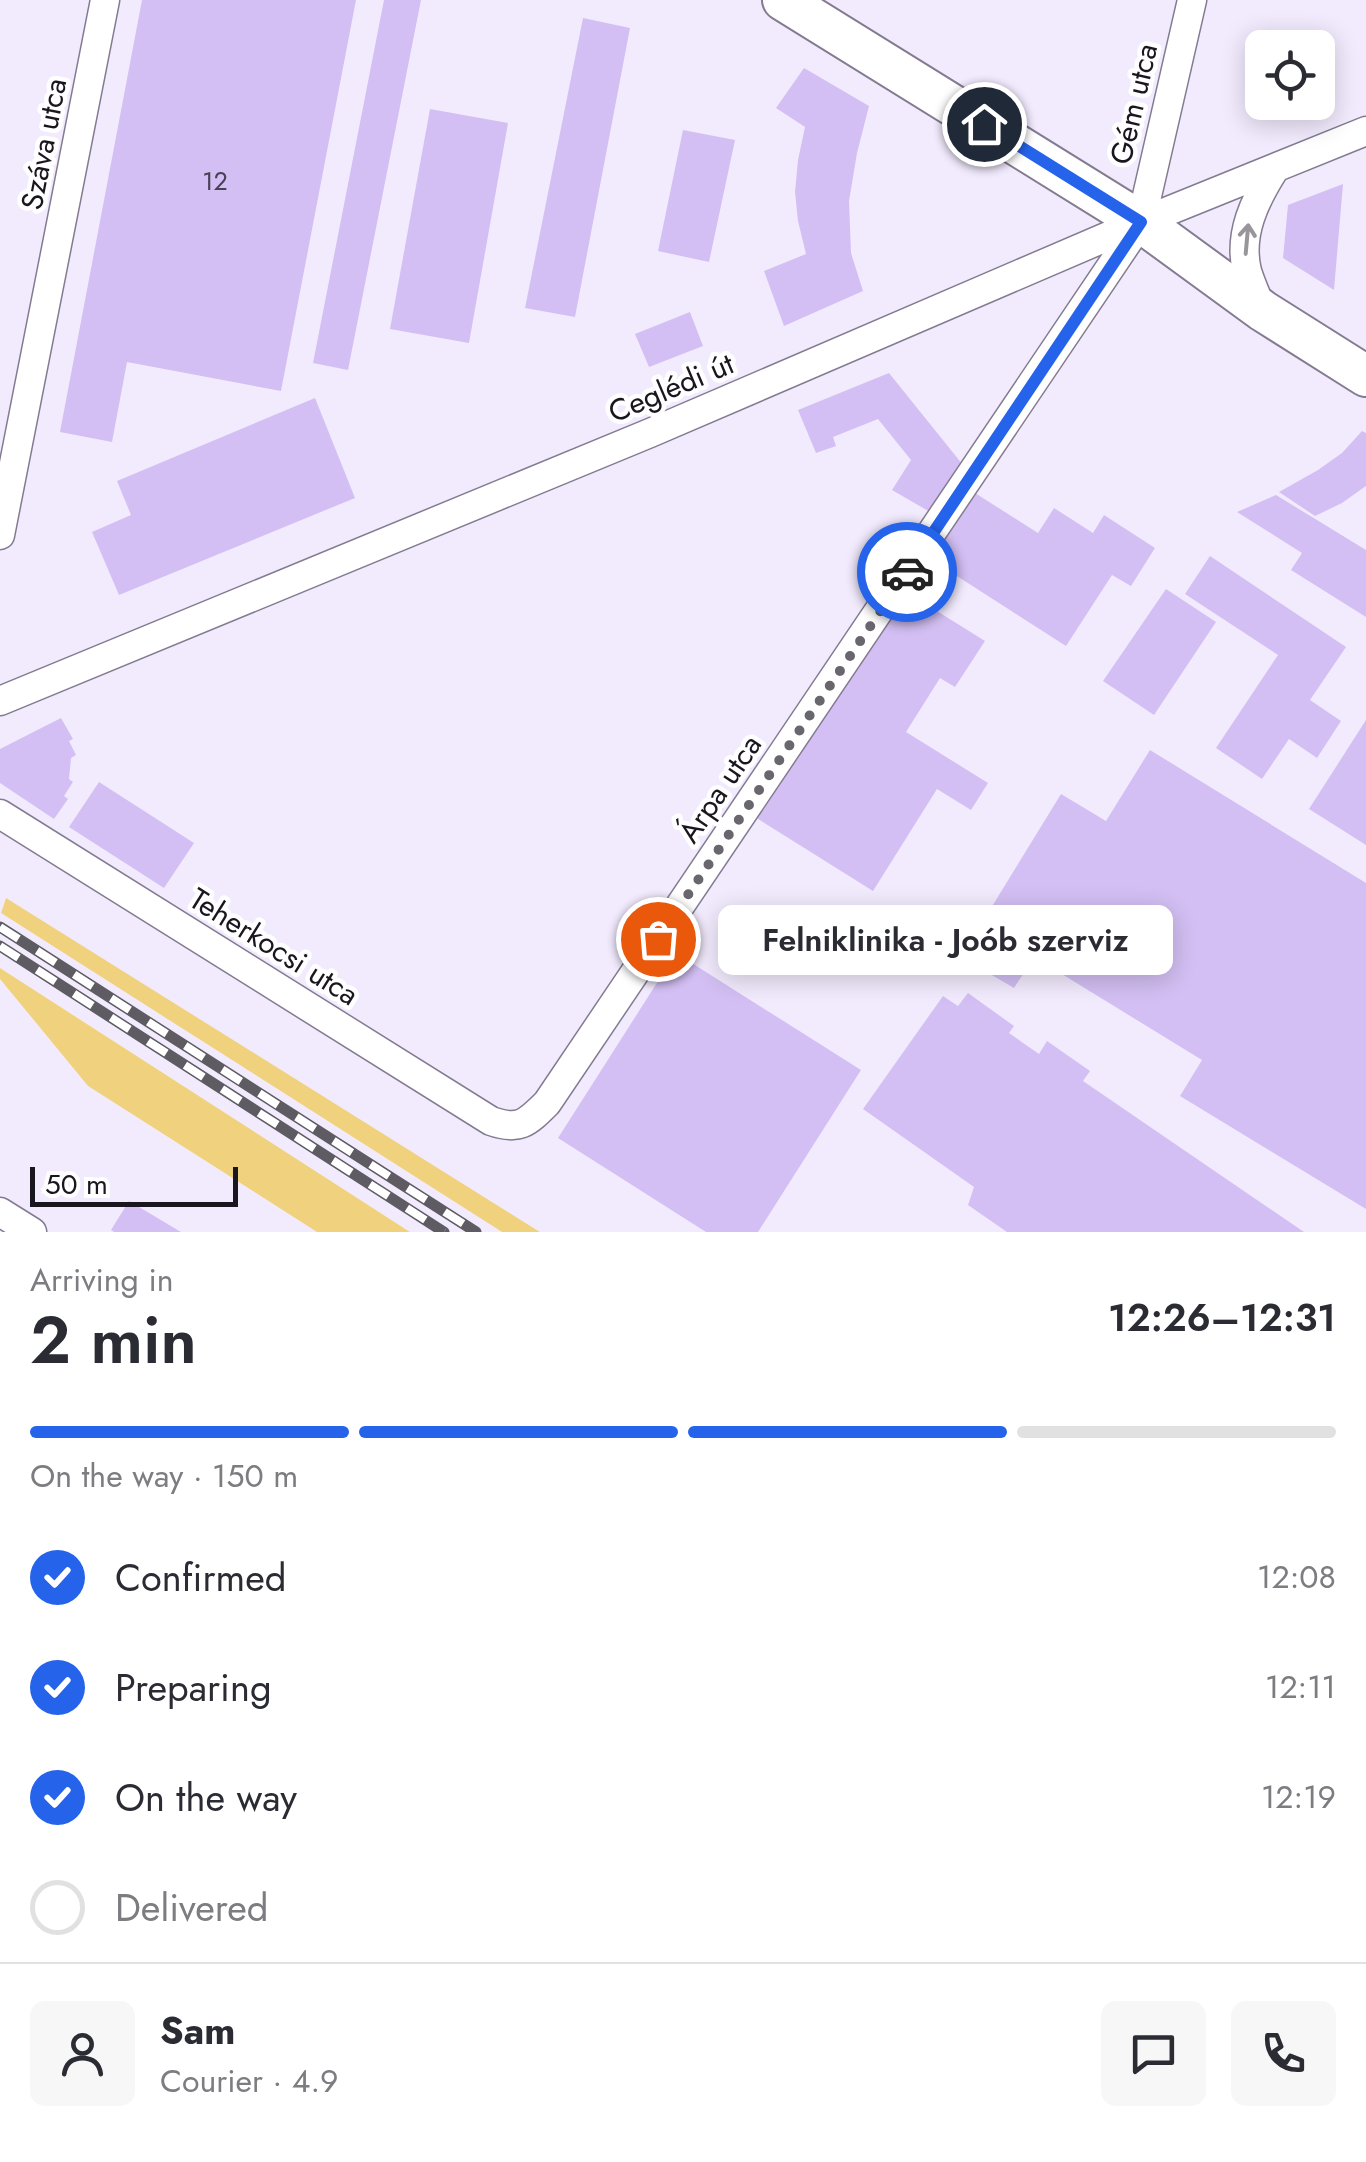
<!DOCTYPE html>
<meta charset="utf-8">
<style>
body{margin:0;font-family:Jost,sans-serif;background:#f7f7f7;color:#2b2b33;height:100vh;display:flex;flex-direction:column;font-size:38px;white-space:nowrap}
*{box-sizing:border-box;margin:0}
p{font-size:32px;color:#7c7c81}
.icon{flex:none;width:55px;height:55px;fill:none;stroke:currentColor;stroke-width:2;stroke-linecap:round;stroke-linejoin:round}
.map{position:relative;height:1232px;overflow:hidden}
.drawer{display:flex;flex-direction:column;background:#fff;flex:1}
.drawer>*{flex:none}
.controls{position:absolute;left:1245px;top:30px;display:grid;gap:20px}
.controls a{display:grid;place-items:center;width:90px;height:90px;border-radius:15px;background:#fff;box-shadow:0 5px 25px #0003;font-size:50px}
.scale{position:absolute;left:30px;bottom:25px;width:208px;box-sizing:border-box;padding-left:10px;border:5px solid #1a161f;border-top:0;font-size:28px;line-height:35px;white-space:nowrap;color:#1a161f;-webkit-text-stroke:8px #fff;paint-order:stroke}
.pin{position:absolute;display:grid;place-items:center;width:85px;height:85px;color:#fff;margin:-42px;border:5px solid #fff;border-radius:50%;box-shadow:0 2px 10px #0007}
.courier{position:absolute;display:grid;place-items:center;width:100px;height:100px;margin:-50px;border:8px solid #2563eb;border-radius:50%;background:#fff;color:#222;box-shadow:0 2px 12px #0007}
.bubble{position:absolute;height:70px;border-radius:15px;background:#fff;box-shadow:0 5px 25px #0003;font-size:32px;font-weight:600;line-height:70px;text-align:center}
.headline em{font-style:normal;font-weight:600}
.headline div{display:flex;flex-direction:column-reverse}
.headline{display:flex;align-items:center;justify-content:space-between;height:170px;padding:0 30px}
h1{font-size:65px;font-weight:600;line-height:75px}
.bar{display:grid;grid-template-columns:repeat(4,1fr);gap:15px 10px;align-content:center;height:120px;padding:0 30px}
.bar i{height:12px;border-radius:8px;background:#e1e1e2}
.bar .on{background:#2563eb}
.bar p{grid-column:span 4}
.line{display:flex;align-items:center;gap:25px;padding:0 30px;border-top:2px solid #e1e1e2}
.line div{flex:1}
.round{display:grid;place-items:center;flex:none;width:105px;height:105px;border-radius:15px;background:#f7f7f7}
ol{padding:0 30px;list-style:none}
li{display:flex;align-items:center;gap:30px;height:110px}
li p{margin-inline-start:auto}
li .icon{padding:10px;border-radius:50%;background:#2563eb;color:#fff;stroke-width:4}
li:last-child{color:#7c7c81}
li i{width:55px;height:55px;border:5px solid #e1e1e2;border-radius:50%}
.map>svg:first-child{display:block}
.built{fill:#f2ebfe;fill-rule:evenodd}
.grass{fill:#efd17e}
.building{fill:#d3bff3}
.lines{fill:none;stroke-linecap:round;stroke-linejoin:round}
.street-casing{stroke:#847b91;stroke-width:31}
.secondary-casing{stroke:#847b91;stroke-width:44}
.street{stroke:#fff;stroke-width:28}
.secondary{stroke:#fff;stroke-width:40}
.rail-casing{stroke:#5e5b62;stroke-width:11}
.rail{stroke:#fff;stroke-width:8;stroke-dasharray:22;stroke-linecap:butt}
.oneway{stroke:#98969a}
.done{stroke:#69666d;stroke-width:10;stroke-dasharray:0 18}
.route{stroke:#2563eb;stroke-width:12}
.labels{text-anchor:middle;stroke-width:9;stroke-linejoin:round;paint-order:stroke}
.number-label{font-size:25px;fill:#484054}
.street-label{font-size:30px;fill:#1a161f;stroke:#fff}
</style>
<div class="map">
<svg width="1366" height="1232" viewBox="0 0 1366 1232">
<rect width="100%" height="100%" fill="#fbfafe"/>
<path class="built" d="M0,0H1366V1232H540L6,899L1,913L502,1232H410L0,968ZM1262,48H1318V102H1262Z
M0,979L88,1086L317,1232H0Z"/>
<path class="grass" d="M6,898L540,1232H502L1,913Z
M0,968L410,1232H317L88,1086L0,979Z"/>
<path class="building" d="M142,0H356L281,391L127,362L112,442L60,432Z
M384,0H421L348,370L313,363Z
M583,18L630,28L575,317L525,308Z
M804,68L869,106L857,153L849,201L851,253L863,291L784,326L764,271L806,254L798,221L795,192L798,160L805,127L776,108Z
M430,109L508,123L469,343L390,329Z
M683,130L735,140L709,262L658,251Z
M1343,184L1334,290L1283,258L1288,205Z
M690,312L703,346L649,367L635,334Z
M889,373L963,465L930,512L892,490L911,460L878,419L833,437L836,446L816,453L798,410Z
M315,398L355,498L119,595L92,532L131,515L117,481Z
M1362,431L1366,433V486L1342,503L1315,516L1279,492L1318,470L1342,453Z
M975,493L1038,533L1054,508L1093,533L1104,515L1155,548L1131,586L1112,575L1066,646L932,560Z
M1276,495L1366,550V617L1291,570L1302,553L1237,512Z
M1210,556L1346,647L1310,700L1341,721L1317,758L1289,739L1262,779L1216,748L1278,655L1185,594Z
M900,588L985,641L955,687L940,678L906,732L988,783L971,810L937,789L873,891L755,817Z
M1166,589L1216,622L1154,715L1103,681Z
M61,718L73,739L69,741L76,755L71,758L69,779L73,782L64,796L68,799L54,819L0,783V749Z
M1366,720V845L1309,809Z
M1150,750L1366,883V1209L1180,1096L1202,1060L1034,957L1014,988L961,957L1061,794L1106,821Z
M99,782L194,843L164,888L69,827Z
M676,953L861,1070L758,1232H706L558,1138Z
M968,993L1014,1026L1009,1033L1039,1054L1047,1041L1090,1071L1083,1081L1304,1232H1007L968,1205L974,1187L863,1109L943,996L958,1006Z
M129,1201L181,1232H114L111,1230Z"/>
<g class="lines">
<defs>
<path id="street" d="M1262,310C1257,297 1251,284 1247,271C1238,234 1255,200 1274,170
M0,535L105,0
M0,701L650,433L1141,222L1366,131
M0,814L491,1121C519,1131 527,1123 547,1103L1141,222L1192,0
M0,1212L32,1232"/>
<path id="secondary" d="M783,0L1141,222L1263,311L1366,376"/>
</defs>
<use href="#street" class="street-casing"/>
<use href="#secondary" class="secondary-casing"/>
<use href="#street" class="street"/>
<use href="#secondary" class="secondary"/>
<defs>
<path id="rail" d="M0,927L476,1232
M0,946L444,1232"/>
</defs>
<use href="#rail" class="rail-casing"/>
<use href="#rail" class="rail"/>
</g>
<defs><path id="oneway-shaft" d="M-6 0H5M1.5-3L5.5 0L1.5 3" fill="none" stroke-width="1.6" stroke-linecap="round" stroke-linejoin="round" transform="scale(2.5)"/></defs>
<use class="oneway" href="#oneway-shaft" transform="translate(1247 239) rotate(-85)"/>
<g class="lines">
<path class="done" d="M658,939L907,572"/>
<path class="route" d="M907,572L1141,222L984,124"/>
</g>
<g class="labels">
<g class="number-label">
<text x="215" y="190">12</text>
</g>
<g class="street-label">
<text transform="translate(1134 104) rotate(-77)" y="10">Gém utca</text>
<text transform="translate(44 144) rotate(-79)" y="10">Száva utca</text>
<text transform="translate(671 388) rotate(-23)" y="10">Ceglédi út</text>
<text transform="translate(720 789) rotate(-56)" y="10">Árpa utca</text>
<text transform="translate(274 947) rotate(32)" y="10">Teherkocsi utca</text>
</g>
</g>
</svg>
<div class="controls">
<a><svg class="icon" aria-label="locate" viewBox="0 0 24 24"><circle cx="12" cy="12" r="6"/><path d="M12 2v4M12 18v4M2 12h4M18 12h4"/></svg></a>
</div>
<div class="scale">50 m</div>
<div class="pin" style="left:658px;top:939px;background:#ea580c"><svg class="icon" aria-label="bag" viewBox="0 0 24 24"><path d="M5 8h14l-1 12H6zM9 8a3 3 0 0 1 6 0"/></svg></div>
<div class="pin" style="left:984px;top:124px;background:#1f2937"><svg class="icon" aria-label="home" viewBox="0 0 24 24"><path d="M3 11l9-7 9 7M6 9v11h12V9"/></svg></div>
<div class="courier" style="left:907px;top:572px"><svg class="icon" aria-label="car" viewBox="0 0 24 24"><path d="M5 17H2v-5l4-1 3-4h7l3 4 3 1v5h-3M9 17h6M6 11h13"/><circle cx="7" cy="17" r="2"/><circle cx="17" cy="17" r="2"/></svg></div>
<div class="bubble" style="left:718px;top:905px;width:455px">Felniklinika - Joób szerviz</div>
</div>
<section class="drawer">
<div class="headline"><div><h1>2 min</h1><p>Arriving in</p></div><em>12:26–12:31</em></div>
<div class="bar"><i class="on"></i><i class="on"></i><i class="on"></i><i></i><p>On the way · 150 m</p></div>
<ol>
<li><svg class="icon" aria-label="check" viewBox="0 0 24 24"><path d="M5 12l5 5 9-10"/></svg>Confirmed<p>12:08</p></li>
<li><svg class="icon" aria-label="check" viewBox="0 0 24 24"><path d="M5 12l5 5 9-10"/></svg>Preparing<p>12:11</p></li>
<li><svg class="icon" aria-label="check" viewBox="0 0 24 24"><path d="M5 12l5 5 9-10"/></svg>On the way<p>12:19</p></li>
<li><i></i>Delivered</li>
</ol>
<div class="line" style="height:180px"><a class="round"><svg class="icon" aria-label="person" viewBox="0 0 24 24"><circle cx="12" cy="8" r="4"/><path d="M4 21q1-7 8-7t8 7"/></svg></a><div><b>Sam</b><p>Courier · 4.9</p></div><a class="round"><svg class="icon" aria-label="chat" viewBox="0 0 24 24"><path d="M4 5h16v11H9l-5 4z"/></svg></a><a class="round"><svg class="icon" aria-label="phone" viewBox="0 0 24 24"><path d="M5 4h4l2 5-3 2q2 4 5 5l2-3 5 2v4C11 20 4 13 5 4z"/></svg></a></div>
</section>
